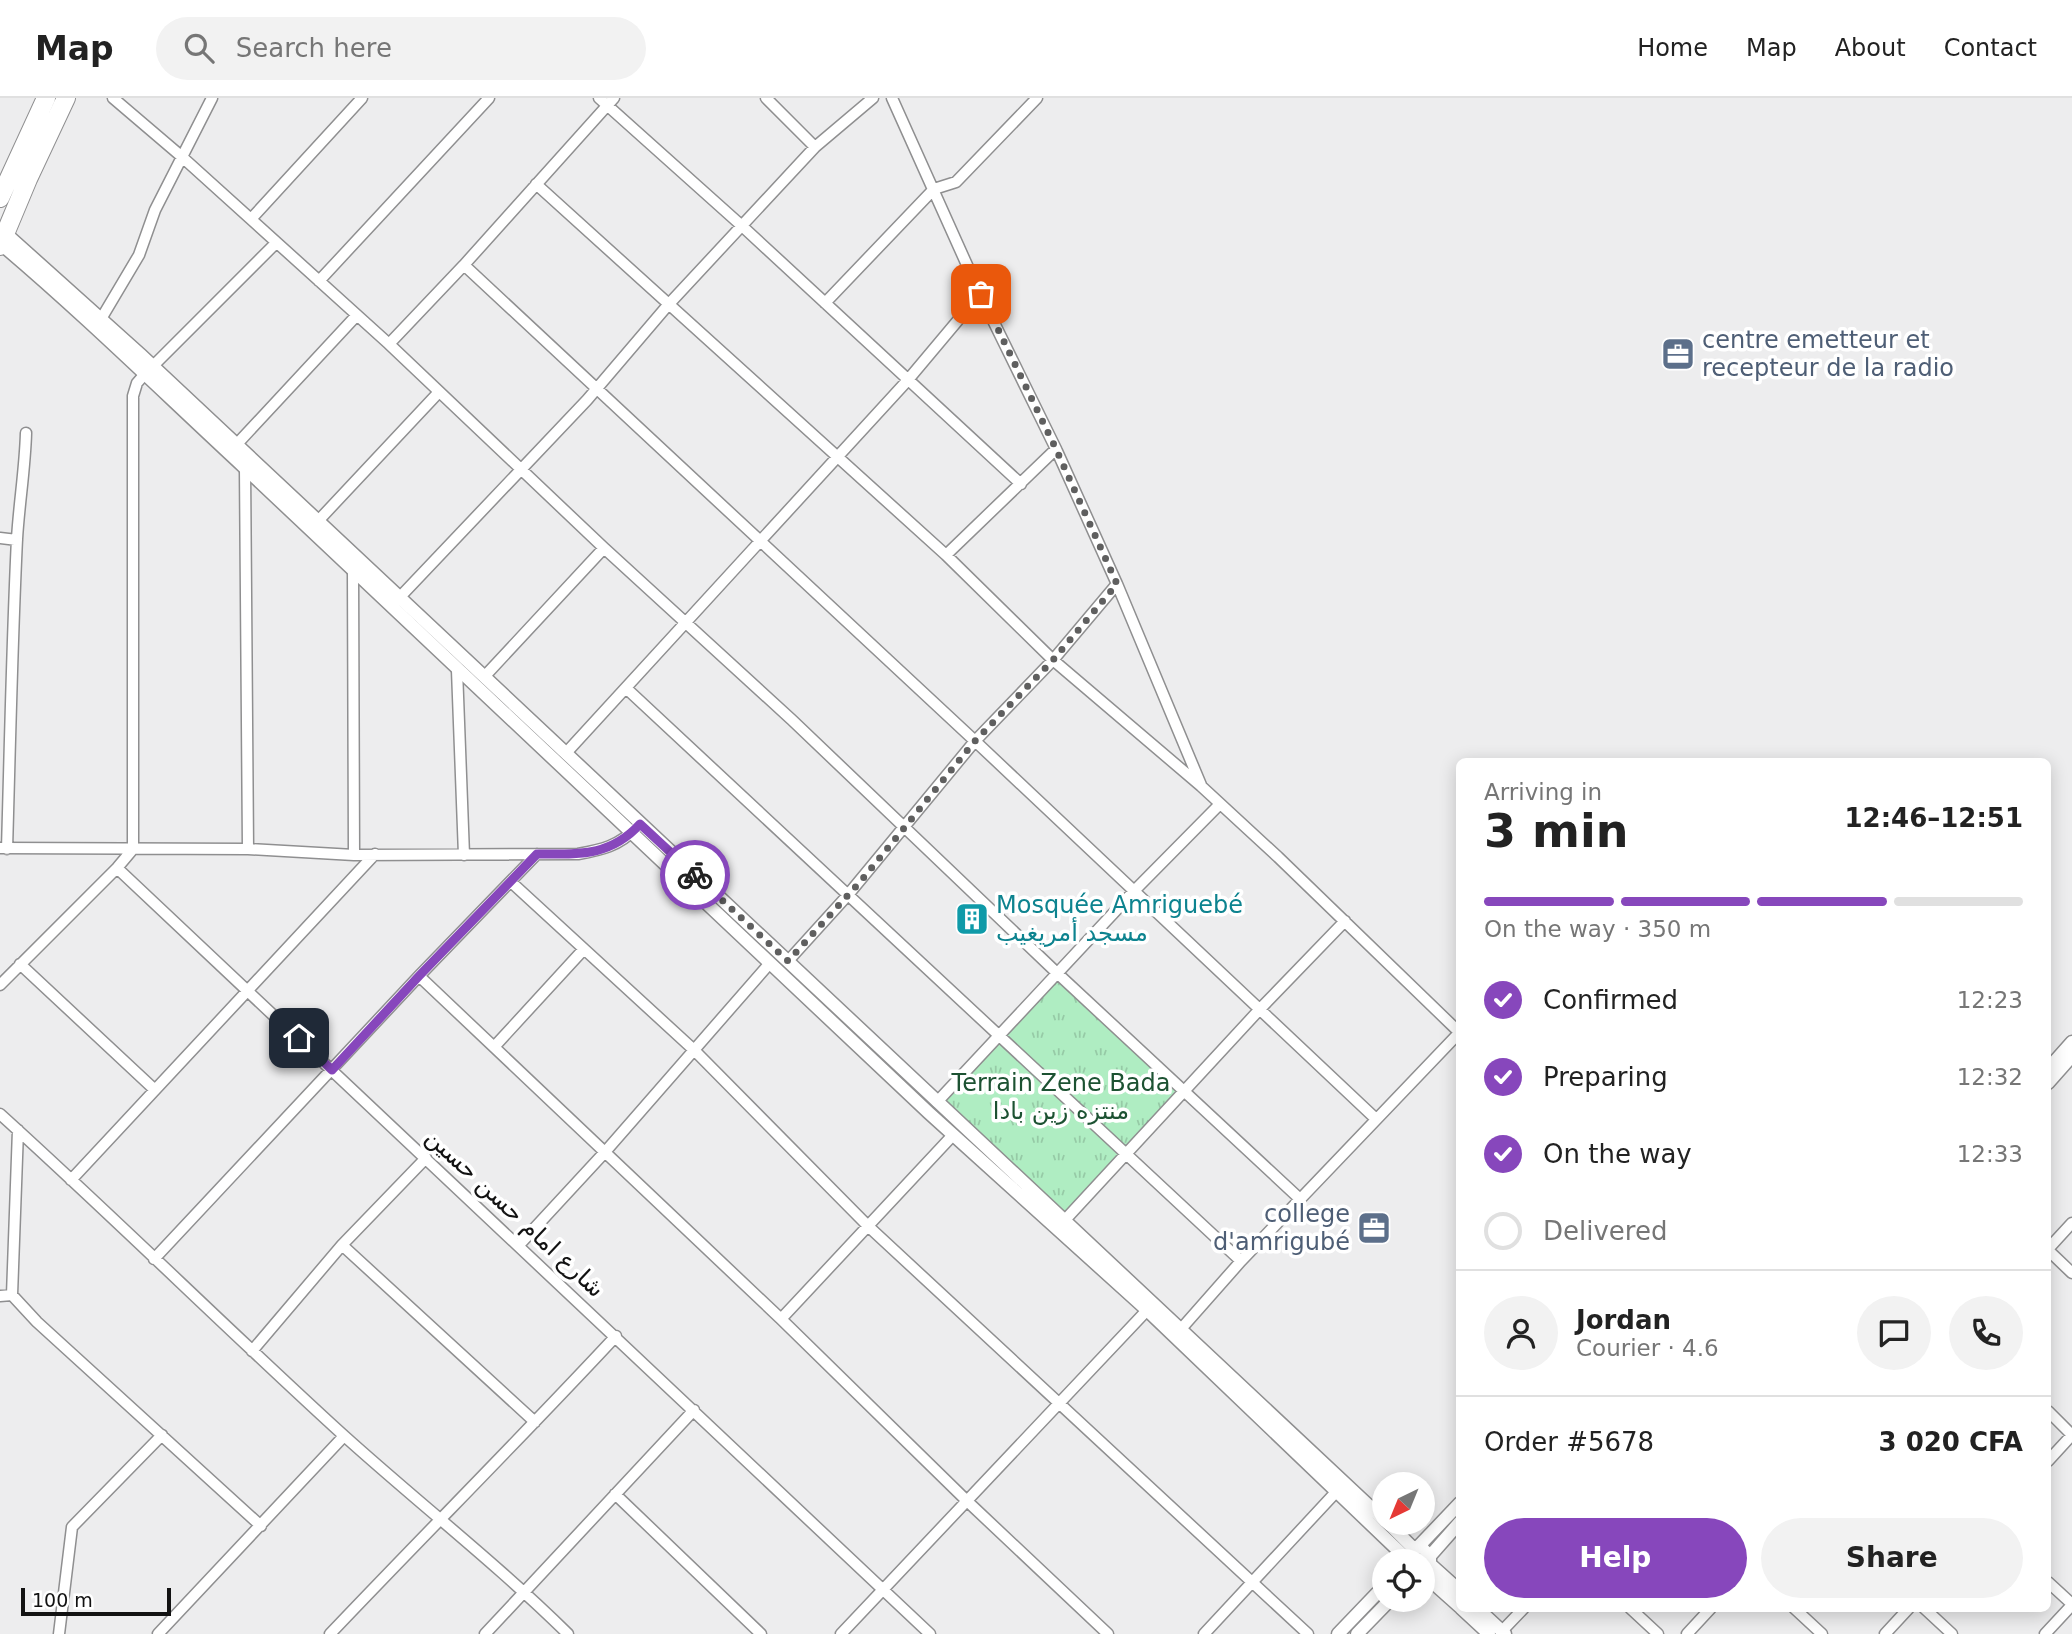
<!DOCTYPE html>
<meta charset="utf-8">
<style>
body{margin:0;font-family:"DejaVu Sans","Noto Naskh Arabic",sans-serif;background:#f2f2f2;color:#222;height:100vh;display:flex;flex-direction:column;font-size:26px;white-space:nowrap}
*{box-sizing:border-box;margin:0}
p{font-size:23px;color:#767676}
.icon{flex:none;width:38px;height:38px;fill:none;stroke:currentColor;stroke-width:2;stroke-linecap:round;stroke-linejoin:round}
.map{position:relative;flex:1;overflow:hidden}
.details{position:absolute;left:1456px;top:660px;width:595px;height:854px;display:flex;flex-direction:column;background:#fff;border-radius:10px;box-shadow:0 4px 18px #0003}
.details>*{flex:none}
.needle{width:46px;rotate:223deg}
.controls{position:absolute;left:1372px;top:1374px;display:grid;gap:14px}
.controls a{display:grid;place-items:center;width:63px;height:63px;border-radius:50%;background:#fff;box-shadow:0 4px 18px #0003;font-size:35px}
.scale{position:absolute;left:21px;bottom:18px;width:150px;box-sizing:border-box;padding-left:7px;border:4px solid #121212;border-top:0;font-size:19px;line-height:24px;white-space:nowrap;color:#121212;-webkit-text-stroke:5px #fff;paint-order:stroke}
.pin{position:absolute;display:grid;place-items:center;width:60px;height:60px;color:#fff;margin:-30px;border-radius:14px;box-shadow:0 4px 10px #0006}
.courier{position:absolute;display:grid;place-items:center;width:70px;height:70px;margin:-35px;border:5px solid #8747bc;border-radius:50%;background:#fff;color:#222;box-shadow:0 2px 9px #0007}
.overview em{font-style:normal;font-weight:800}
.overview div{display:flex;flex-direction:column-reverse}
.overview{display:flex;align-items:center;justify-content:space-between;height:119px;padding:0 28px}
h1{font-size:46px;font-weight:800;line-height:52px}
.bar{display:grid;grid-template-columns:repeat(4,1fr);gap:10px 7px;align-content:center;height:84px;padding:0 28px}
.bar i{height:9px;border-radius:5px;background:#e0e0e0}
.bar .active{background:#8747bc}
.bar p{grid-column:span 4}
.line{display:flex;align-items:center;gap:18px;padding:0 28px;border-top:2px solid #e0e0e0}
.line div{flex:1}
.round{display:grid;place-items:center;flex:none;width:74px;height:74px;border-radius:37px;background:#f2f2f2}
ol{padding:0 28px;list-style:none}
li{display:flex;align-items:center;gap:21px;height:77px}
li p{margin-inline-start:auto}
li .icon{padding:7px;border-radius:50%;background:#8747bc;color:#fff;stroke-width:4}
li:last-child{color:#767676}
li i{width:38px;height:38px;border:4px solid #e0e0e0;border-radius:50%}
.cta{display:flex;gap:14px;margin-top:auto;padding:14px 28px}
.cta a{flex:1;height:80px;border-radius:42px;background:#8747bc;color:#fff;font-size:28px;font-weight:800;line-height:80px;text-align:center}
.cta a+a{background:#f2f2f2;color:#222}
header{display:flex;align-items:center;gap:42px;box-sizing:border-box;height:98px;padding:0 35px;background:#fff;border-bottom:2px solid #e0e0e0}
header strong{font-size:33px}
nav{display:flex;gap:38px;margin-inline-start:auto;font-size:24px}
.search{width:490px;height:63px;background:#f2f2f2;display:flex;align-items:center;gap:18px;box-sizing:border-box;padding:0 24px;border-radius:38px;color:#767676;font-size:26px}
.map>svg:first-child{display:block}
.grass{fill:url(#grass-tufts)}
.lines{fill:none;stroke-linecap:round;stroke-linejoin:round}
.minor-casing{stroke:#8f8f90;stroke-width:13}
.tertiary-casing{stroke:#8f8f90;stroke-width:15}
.trunk-casing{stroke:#8f8f90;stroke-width:20}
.minor{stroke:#fff;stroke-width:10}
.tertiary{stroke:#fff;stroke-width:12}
.trunk{stroke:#fff;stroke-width:18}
.done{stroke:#5f5f5f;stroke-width:7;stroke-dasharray:0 12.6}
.route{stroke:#8747bc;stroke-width:9}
.labels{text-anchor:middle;stroke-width:7;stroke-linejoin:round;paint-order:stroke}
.service-label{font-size:24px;fill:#4e5e75;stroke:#fff;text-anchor:start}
.culture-label{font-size:24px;fill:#0d838f;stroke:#fff;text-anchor:start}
.park-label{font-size:24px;fill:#1c5232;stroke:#fff}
.street-label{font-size:24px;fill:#121212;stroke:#fff}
</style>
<header>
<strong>Map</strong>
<div class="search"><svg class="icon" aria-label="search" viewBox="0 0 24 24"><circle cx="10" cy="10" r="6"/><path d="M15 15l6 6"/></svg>Search here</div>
<nav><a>Home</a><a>Map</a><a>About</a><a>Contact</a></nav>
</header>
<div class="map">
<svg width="2072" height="1536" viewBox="0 0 2072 1536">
<defs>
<pattern id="grass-tufts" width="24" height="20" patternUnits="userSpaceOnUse" patternTransform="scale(1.75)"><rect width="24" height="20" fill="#afedc2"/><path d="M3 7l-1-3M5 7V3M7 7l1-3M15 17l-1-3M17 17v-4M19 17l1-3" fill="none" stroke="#96caa6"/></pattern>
</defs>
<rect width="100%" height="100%" fill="#ededee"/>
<path class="grass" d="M1057,875L1184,993L1064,1123L937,1004Z"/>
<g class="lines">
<defs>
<path id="minor" d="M113,0L181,58L389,246L604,450L792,622L1057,875L1300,1101
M599,0L742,128L1021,386
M766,0L815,49
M892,0L980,196L1056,351L1117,486L1201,687
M536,86L946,457L1053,562L1201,688L1278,759L1460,935
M251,121L362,0
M464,167L975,643L1376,1021
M319,183L489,0
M825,205L934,91L956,84L1037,0
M101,221L139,157L155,112L212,0
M389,246L464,167L614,0
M237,346L357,217
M245,370L248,751
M318,423L439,294
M0,440L17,442
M946,457L1056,351
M353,473L354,757
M399,500L587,302L668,207L815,49L873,0
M457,572L464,757
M484,579L604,450
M627,591L1241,1163
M566,655L907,283L980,196
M0,750L248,751L354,757L578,756C601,752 619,748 636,730
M7,751C10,648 12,544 17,441C19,406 25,371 26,335
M117,770L930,1536
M511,784L694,952L869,1129L1308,1536
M788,863L847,798L975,643L1053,562L1117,486
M20,866L155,992
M419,878L781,1221L967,1403L1108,1536
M0,887L117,770L133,751V298L137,285L144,277L276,145
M494,949L584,851
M937,1004L1135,792L1220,706
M0,1016C115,1120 226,1230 341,1335C416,1403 496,1465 568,1536
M71,1082L375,756
M1064,1123L1260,911L1345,823
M342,1147L535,1324
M519,1147L605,1054L770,865
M2048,1151L2072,1125
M2048,1152L2072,1175
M154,1161L419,878L537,756
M12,1197L18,1032
M0,1198L12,1197L37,1224L261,1428
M781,1221L953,1037
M1181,1231L1241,1163L1459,935
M252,1253L342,1147L426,1060
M2048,1313L2072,1337
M2048,1363L2072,1337
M615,1396L761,1536
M2048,1484L2072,1506
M1630,1510L1658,1536
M1794,1510L1822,1536
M1924,1510L1952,1536
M1502,1533L1524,1510
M59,1536L72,1429L162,1337
M158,1536L344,1338
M330,1536C425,1436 522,1339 616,1238
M485,1536L694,1312
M841,1536L1152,1207
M1204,1536L1337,1393
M1687,1536L1711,1510
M1885,1536L1909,1510
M2045,1536L2072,1507"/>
<path id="tertiary" d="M5,135L141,257L1384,1422
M1,146C85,217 164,295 245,370L929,1015L1147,1212L1405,1459
M2048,971L2072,944
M2048,985L2072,958
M1387,1424L1413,1450
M1414,1449L1422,1450L1430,1458V1466L1423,1474
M1418,1449L1460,1405
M1430,1458L1460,1424
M1430,1466L1460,1493
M1423,1476L1460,1509
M1461,1510L1489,1536
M1477,1510L1505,1536
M1338,1536L1384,1488
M1357,1536L1390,1502"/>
<path id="trunk" d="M0,100L46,0
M0,148L28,81L66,0"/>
</defs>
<use href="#minor" class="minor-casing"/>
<use href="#tertiary" class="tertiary-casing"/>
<use href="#trunk" class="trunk-casing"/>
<use href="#minor" class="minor"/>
<use href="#tertiary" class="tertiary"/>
<use href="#trunk" class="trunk"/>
</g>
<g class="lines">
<path class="done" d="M695,777L788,863L860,784L975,643L1053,562L1117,486L1056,351L981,196"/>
<path class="route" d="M299,940L332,972L419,878L537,756C578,756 610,759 640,726L695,777"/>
</g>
<defs>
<symbol id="office-square" viewBox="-11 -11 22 22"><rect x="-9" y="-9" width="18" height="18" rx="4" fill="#5c6f8a" stroke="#fff"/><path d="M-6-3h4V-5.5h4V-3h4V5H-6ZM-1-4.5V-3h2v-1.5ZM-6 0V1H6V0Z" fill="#fff"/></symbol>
<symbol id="building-square" viewBox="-11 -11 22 22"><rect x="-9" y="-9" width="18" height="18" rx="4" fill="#0f9aa8" stroke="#fff"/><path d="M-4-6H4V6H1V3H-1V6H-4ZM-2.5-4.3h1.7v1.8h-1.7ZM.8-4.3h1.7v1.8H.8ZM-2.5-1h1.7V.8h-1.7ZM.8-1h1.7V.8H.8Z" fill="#fff"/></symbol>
</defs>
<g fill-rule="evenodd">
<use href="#office-square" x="1659" y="237" width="38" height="38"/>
<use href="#building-square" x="953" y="802" width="38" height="38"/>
<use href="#office-square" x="1355" y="1111" width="38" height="38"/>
</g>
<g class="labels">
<g class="service-label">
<text x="1702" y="250">centre emetteur et<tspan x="1702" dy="28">recepteur de la radio</tspan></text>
<text x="1350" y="1124" text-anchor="end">college<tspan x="1350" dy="28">d'amrigubé</tspan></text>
</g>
<g class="culture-label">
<text x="996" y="815">Mosquée Amriguebé<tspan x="996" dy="28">مسجد أمريغيب</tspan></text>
</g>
<g class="park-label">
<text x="1061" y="993">Terrain Zene Bada<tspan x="1061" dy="28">منتزه زين بادا</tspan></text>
</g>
<g class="street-label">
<text transform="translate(515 1115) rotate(43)" y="8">شارع امام حسن حسين</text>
</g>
</g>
</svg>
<div class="controls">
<a><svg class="needle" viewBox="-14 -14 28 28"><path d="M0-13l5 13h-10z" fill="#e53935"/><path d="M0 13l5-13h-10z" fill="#767676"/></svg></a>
<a><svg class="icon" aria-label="locate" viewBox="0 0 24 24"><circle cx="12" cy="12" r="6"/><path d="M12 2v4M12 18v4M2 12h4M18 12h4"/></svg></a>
</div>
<div class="scale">100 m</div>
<div class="pin" style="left:981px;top:196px;background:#ea580c"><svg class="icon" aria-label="bag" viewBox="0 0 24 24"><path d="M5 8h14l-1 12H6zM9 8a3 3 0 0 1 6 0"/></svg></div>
<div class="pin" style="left:299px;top:940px;background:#1f2937"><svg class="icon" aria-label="home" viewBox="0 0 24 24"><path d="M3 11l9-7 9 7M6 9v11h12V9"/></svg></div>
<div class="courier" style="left:695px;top:777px"><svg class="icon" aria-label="bike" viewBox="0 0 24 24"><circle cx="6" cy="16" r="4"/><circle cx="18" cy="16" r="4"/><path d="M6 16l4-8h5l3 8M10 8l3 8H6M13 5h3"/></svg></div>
<section class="details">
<div class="overview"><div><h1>3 min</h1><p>Arriving in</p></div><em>12:46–12:51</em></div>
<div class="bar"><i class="active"></i><i class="active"></i><i class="active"></i><i></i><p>On the way · 350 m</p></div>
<ol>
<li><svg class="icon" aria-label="check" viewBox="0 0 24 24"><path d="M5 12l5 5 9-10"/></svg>Confirmed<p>12:23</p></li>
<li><svg class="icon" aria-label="check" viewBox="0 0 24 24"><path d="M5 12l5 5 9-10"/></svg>Preparing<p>12:32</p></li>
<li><svg class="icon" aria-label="check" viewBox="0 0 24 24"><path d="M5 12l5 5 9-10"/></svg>On the way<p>12:33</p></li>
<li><i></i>Delivered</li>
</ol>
<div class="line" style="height:126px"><a class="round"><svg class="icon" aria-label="person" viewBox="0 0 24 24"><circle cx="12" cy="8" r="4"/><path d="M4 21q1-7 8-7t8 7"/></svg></a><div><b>Jordan</b><p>Courier · 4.6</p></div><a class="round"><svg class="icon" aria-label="chat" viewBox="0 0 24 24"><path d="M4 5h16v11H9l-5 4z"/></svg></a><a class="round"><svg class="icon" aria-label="phone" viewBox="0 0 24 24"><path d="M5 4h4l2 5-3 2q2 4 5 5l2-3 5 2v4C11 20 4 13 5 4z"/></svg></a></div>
<div class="line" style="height:91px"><div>Order #5678</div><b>3 020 CFA</b></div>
<div class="cta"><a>Help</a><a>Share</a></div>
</section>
</div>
